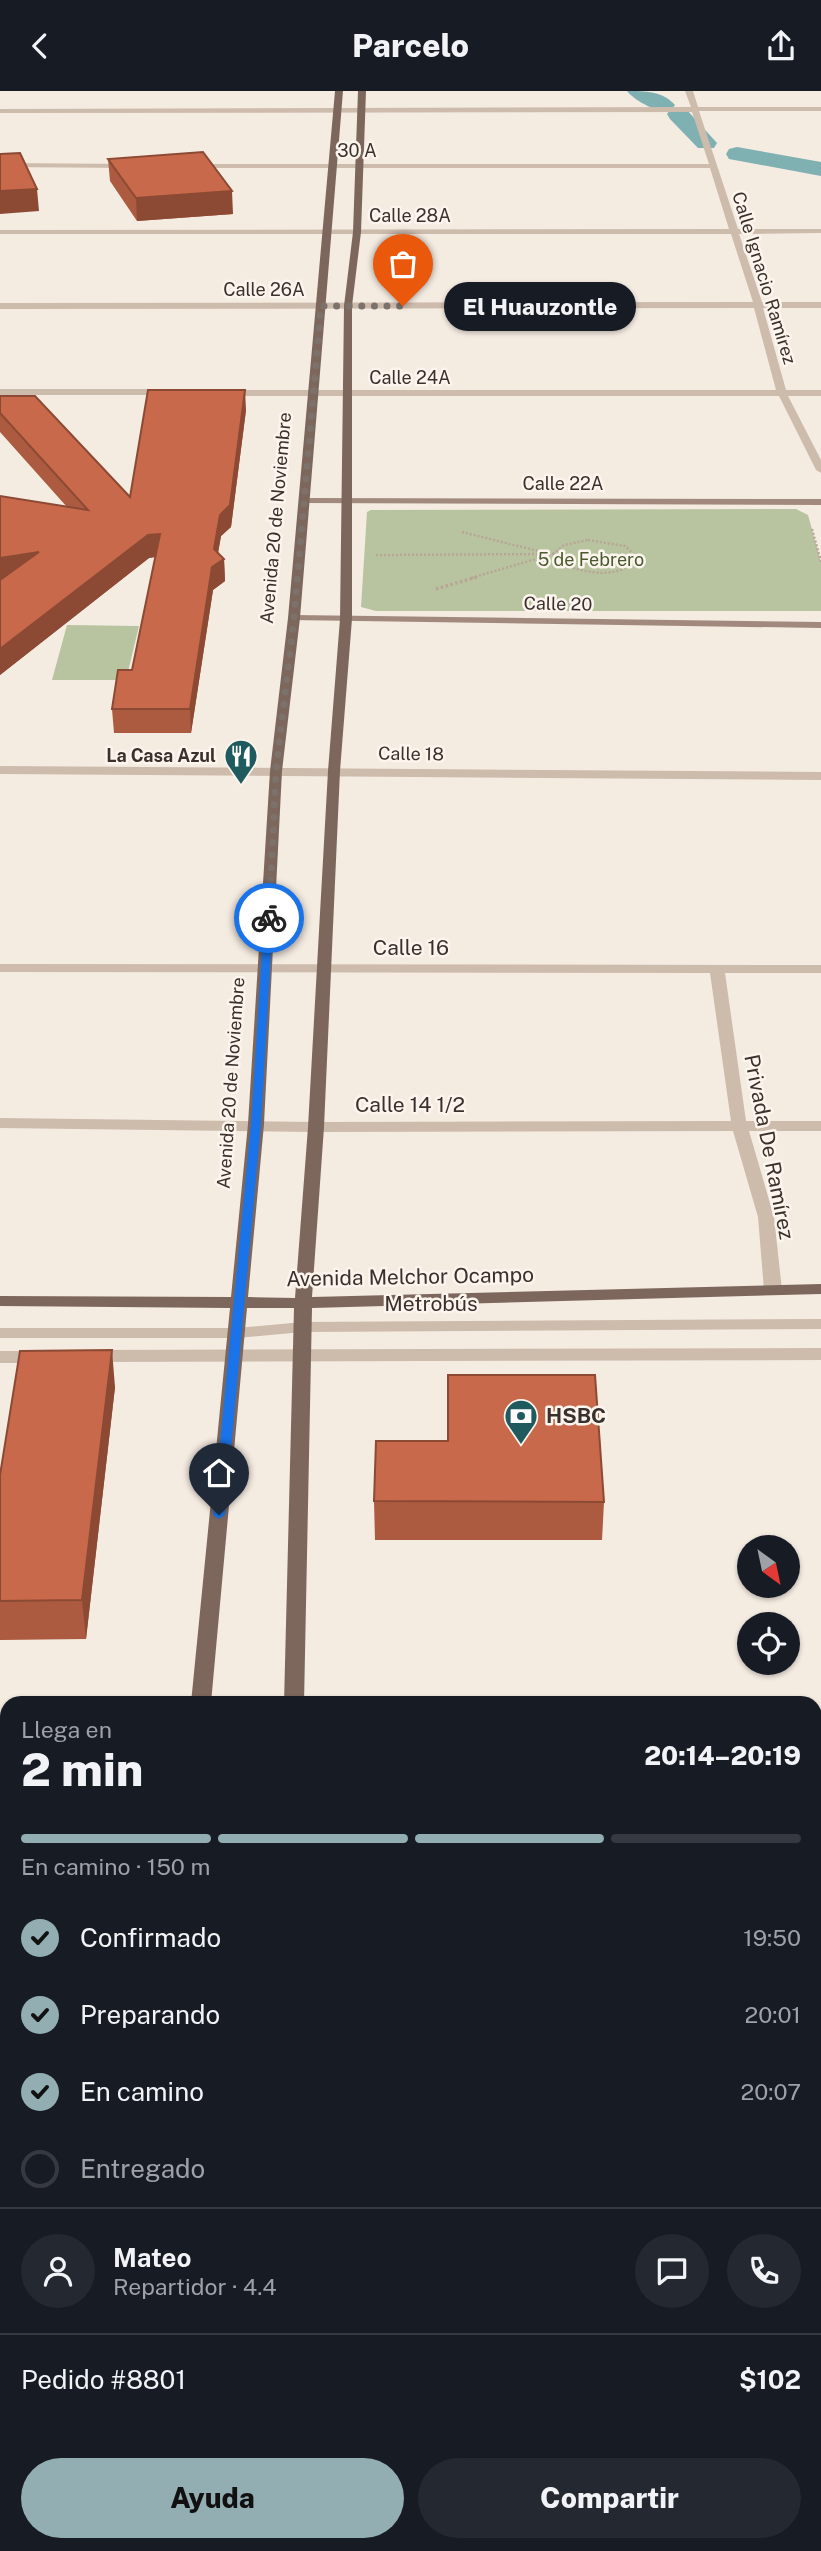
<!DOCTYPE html>
<html lang="es">
<meta charset="utf-8">
<style>
body{margin:0;font-family:"Public Sans",sans-serif;background:#242831;color:#f1f3f6;height:100vh;display:flex;flex-direction:column;font-size:26px;white-space:nowrap}
*{box-sizing:border-box;margin:0}
p{font-size:23px;color:#9ea1a6}
.icon{flex:none;width:38px;height:38px;fill:none;stroke:currentColor;stroke-width:2;stroke-linecap:round;stroke-linejoin:round}
.map{position:relative;flex:1;overflow:hidden}
.side{position:absolute;left:0px;top:1605px;width:822px;height:856px;display:flex;flex-direction:column;background:#171b24;border-radius:21px 21px 0 0;box-shadow:0 2px 5px #0004}
.side>*{flex:none}
.needle{width:46px;rotate:147deg}
.tools{position:absolute;left:737px;top:1444px;display:grid;gap:14px}
.tools a{display:grid;place-items:center;width:63px;height:63px;border-radius:50%;background:#171b24;box-shadow:0 2px 5px #0004;font-size:35px}
.pin{position:absolute;display:grid;place-items:center;width:60px;height:60px;color:#fff;margin:-72px -30px;border-radius:50% 50% 50% 0;rotate:-45deg;box-shadow:0 0 7px #0007}
.pin .icon{rotate:45deg}
.courier{position:absolute;display:grid;place-items:center;width:70px;height:70px;margin:-35px;border:5px solid #1a73e8;border-radius:50%;background:#fff;color:#222;box-shadow:0 2px 9px #0007}
.bubble{position:absolute;height:49px;border-radius:24px;background:#171b24;box-shadow:0 2px 5px #0004;font-size:23px;font-weight:800;line-height:49px;text-align:center}
.headline em{font-style:normal;font-weight:800}
.headline div{display:flex;flex-direction:column-reverse}
.headline{display:flex;align-items:center;justify-content:space-between;height:119px;padding:0 21px}
h1{font-size:46px;font-weight:800;line-height:52px}
.bar{display:grid;grid-template-columns:repeat(4,1fr);gap:10px 7px;align-content:center;height:84px;padding:0 21px}
.bar i{height:9px;border-radius:5px;background:#363941}
.bar .on{background:#92aeb2}
.bar p{grid-column:span 4}
.line{display:flex;align-items:center;gap:18px;padding:0 21px;border-top:2px solid #363941}
.line div{flex:1}
.round{display:grid;place-items:center;flex:none;width:74px;height:74px;border-radius:37px;background:#242831}
ol{padding:0 21px;list-style:none}
li{display:flex;align-items:center;gap:21px;height:77px}
li p{margin-inline-start:auto}
li .icon{padding:7px;border-radius:50%;background:#92aeb2;color:#111;stroke-width:4}
li:last-child{color:#9ea1a6}
li i{width:38px;height:38px;border:4px solid #363941;border-radius:50%}
.primary-button{display:flex;gap:14px;margin-top:auto;padding:14px 21px}
.primary-button a{flex:1;height:80px;border-radius:42px;background:#92aeb2;color:#111;font-size:28px;font-weight:800;line-height:80px;text-align:center}
.primary-button a+a{background:#242831;color:#f1f3f6}
header{display:flex;justify-content:space-between;align-items:center;height:91px;padding:0 21px;background:#171b24;font-size:32px;font-weight:800}
.map>svg:first-child{display:block}
.green{fill:#b8c4a0}
.lines{fill:none;stroke-linecap:round;stroke-linejoin:round}
.canal{fill:#7fb0b2;fill-rule:evenodd}
.path-far1{stroke:#b9a596;stroke-width:2.5;stroke-dasharray:2 2;stroke-linecap:butt}
.path{stroke:#b9a596;stroke-width:3.5;stroke-dasharray:2.5 2.5;stroke-linecap:butt}
.service{fill:#cdbbac;fill-rule:evenodd}
.minor{fill:#cdbbac;fill-rule:evenodd}
.secondary{fill:#a18a7d;fill-rule:evenodd}
.primary{fill:#7d675c;fill-rule:evenodd}
.wall{fill:#ac5a40}
.shaded-wall{fill:#8c4a34}
.building{fill:#c8694b;stroke:#8c4a34;stroke-width:2}
.route{fill:#1a73e8}
.done{stroke:#7c716b;stroke-width:7;stroke-dasharray:0 12.6}
.labels{text-anchor:middle;stroke-width:5;stroke-linejoin:round;paint-order:stroke}
.far-street-label{font-size:18px;fill:#3b302b;stroke:#fbf5ee}
.far-park-label{font-size:18px;fill:#4a5a2e;stroke:#fbf5ee}
.far-poi-label{font-size:18px;font-weight:bold;fill:#3b302b;stroke:#fbf5ee;text-anchor:end}
.street-label{font-size:21px;fill:#3b302b;stroke:#fbf5ee}
.poi-label{font-size:21px;font-weight:bold;fill:#3b302b;stroke:#fbf5ee;text-anchor:start}
</style>
<header><svg class="icon" aria-label="back" viewBox="0 0 24 24"><path d="M15 5l-7 7 7 7"/></svg>Parcelo<svg class="icon" aria-label="share" viewBox="0 0 24 24"><path d="M12 15V3M7 8l5-5 5 5M5 13v7h14v-7"/></svg></header>
<div class="map">
<svg width="821" height="2460" viewBox="0 0 821 2460">
<rect width="100%" height="100%" fill="#f4ebe1"/>
<path class="green" d="M796,418L808,424L821,471V520H376L361,516L367,421L371,419Z
M67,534L139,535L126,589H52Z"/>
<g class="lines">
<path class="canal" d="M627,0C645,0 663,0 675,14L672,18H686L717,52L714,57H698L670,28L667,23L670,19C657,22 635,10 627,0Z
M737,56L821,71V85L729,68L726,63L729,58Z"/>
<path class="path-far1" d="M812,438L821,471
M462,441L546,462
M588,449L625,455L636,465C624,492 574,481 555,469L553,463L564,454Z
M376,464L553,463L471,487"/>
<path class="path" d="M436,498L477,486"/>
<path class="service" d="M821,1228V1238L303,1241L237,1247H0V1237H237L303,1231Z"/>
<path class="minor" d="M685,0H693L698,16H821V20H699L738,138H821V142L739,143L762,211H821V217H763L786,299H821V305H788L821,369V382L816,379L779,305H223L218,302L223,299H776L754,217L0,218V212L753,211L731,143H0V139L729,138L710,77H189L185,75L189,73H709L692,21L0,22V18L691,16Z
M0,72L133,73L137,75L133,77L0,76Z
M0,298H170L175,301L170,304H0Z
M0,675L821,681V689L0,683Z
M0,873L821,874V882H725L746,1030H821V1040H749L774,1126L782,1199L773,1204L764,1199L758,1126L733,1040L316,1041L0,1037V1027L316,1031L731,1030L710,882L0,881Z
M821,1257V1269L90,1271L81,1265L90,1259Z
M0,1260H41L50,1266L41,1272H0Z"/>
<path class="secondary" d="M305,407L821,408V414L301,412V408Z
M294,524L821,531V537L290,529L288,527Z
M816,1656H821V1672H816Z
M0,1680H7V1696H0Z"/>
<path class="primary" d="M335,0H343L300,527L282,680L264,1033L248,1206L295,1207L308,1036L328,680L340,528L344,215L353,141L358,0H366L361,141L352,215V528L340,680L324,1036L312,1206L821,1193V1203L312,1217L304,1612H284L294,1217H247L211,1612H191L230,1217L0,1215V1205L231,1206L248,1033L270,680L288,527Z
M107,2454H135L134,2460H106Z
M230,2454H258V2460H230Z"/>
</g>
<path class="wall" d="M108,68L233,123L137,130L110,90Z
M0,305L130,406L246,319L231,436L221,445L218,462L224,468L225,490L213,499L191,642H114L112,618L132,579L155,466L149,467L0,584V405L67,416L0,341Z
M448,1284L604,1411L602,1449H375L374,1410L447,1350Z
M115,1296L86,1548L0,1549V1384Z"/>
<path class="shaded-wall" d="M37,98L39,120L0,123V100Z
M232,100L233,123L137,130L136,107Z
M245,299L246,319L231,436L221,445L216,473L224,468L225,490L213,499L191,642L190,618L214,458L220,424Z
M160,443L161,465L149,467L0,584V558L148,444Z
M39,461L0,489V467Z
M112,1259L115,1296L86,1548L82,1509Z"/>
<path class="building" d="M203,61L232,100L136,107L108,68Z
M20,62L37,98L0,100V63Z
M148,299H245L230,414L220,424L214,458L224,468L212,476L190,618H112L118,579H132L160,443L148,444L0,558V489L39,461L0,467V405L88,419L0,322V305H35L130,406Z
M112,1259L82,1509L0,1510V1384L20,1260Z
M448,1284H595L604,1411L374,1410L376,1350H448Z"/>
<path class="route" d="M269,824L273,827L261,1033L225,1424L219,1428L213,1424L251,1033L264,827Z"/>
<g class="lines">
<path class="done" d="M269,827L276,680L294,527L321,215H403"/>
</g>
<defs>
<symbol id="restaurant-pin" viewBox="-11 -11 22 30"><path d="M0 17L-7.5 6A9.5 9.5 0 1 1 7.5 6Z" fill="#1f5a5e" stroke="#fbf5ee"/><path d="M-5-6h1v4h1v-4h1v4h1v-4h1v5L-1.5 .5V6h-2V.5L-5-1ZM5-6V6H3V1.5H1.5Q1.5-4 5-6Z" fill="#fff"/></symbol>
<symbol id="bank-pin" viewBox="-11 -11 22 30"><path d="M0 17L-7.5 6A9.5 9.5 0 1 1 7.5 6Z" fill="#1f5a5e" stroke="#fbf5ee"/><path d="M-6-4H6V4H-6ZM0-2.3a2.3 2.3 0 1 0 0 4.6a2.3 2.3 0 1 0 0-4.6Z" fill="#fff"/></symbol>
</defs>
<g fill-rule="evenodd">
<use href="#restaurant-pin" x="222" y="646" width="38" height="52"/>
<use href="#bank-pin" x="502" y="1306" width="38" height="52"/>
</g>
<g class="labels">
<g class="far-street-label">
<text x="357" y="66">30 A</text>
<text x="410" y="131">Calle 28A</text>
<text transform="translate(764 187) rotate(73)" y="6">Calle Ignacio Ramírez</text>
<text x="264" y="205">Calle 26A</text>
<text x="410" y="293">Calle 24A</text>
<text x="563" y="399">Calle 22A</text>
<text transform="translate(276 427) rotate(-85)" y="6">Avenida 20 de Noviembre</text>
<text transform="translate(558 513) rotate(1)" y="6">Calle 20</text>
<text transform="translate(411 663) rotate(1)" y="6">Calle 18</text>
<text transform="translate(231 992) rotate(-86)" y="6">Avenida 20 de Noviembre</text>
</g>
<g class="far-park-label">
<text x="591" y="475">5 de Febrero</text>
</g>
<g class="far-poi-label">
<text x="216" y="671">La Casa Azul</text>
</g>
<g class="street-label">
<text x="411" y="864">Calle 16</text>
<text x="410" y="1021">Calle 14 1/2</text>
<text transform="translate(769 1056) rotate(79)" y="7">Privada De Ramírez</text>
<text transform="translate(410 1186) rotate(-1)" y="7">Avenida Melchor Ocampo</text>
<text x="431" y="1220">Metrobús</text>
</g>
<g class="poi-label">
<text x="546" y="1332">HSBC</text>
</g>
</g>
</svg>
<div class="tools">
<a><svg class="needle" viewBox="-14 -14 28 28"><path d="M0-13l5 13h-10z" fill="#e53935"/><path d="M0 13l5-13h-10z" fill="#9ea1a6"/></svg></a>
<a><svg class="icon" aria-label="locate" viewBox="0 0 24 24"><circle cx="12" cy="12" r="6"/><path d="M12 2v4M12 18v4M2 12h4M18 12h4"/></svg></a>
</div>
<div class="pin" style="left:403px;top:215px;background:#ea580c"><svg class="icon" aria-label="bag" viewBox="0 0 24 24"><path d="M5 8h14l-1 12H6zM9 8a3 3 0 0 1 6 0"/></svg></div>
<div class="pin" style="left:219px;top:1424px;background:#1f2937"><svg class="icon" aria-label="home" viewBox="0 0 24 24"><path d="M3 11l9-7 9 7M6 9v11h12V9"/></svg></div>
<div class="courier" style="left:269px;top:827px"><svg class="icon" aria-label="bike" viewBox="0 0 24 24"><circle cx="6" cy="16" r="4"/><circle cx="18" cy="16" r="4"/><path d="M6 16l4-8h5l3 8M10 8l3 8H6M13 5h3"/></svg></div>
<div class="bubble" style="left:444px;top:191px;width:192px">El Huauzontle</div>
<section class="side">
<div class="headline"><div><h1>2 min</h1><p>Llega en</p></div><em>20:14–20:19</em></div>
<div class="bar"><i class="on"></i><i class="on"></i><i class="on"></i><i></i><p>En camino · 150 m</p></div>
<ol>
<li><svg class="icon" aria-label="check" viewBox="0 0 24 24"><path d="M5 12l5 5 9-10"/></svg>Confirmado<p>19:50</p></li>
<li><svg class="icon" aria-label="check" viewBox="0 0 24 24"><path d="M5 12l5 5 9-10"/></svg>Preparando<p>20:01</p></li>
<li><svg class="icon" aria-label="check" viewBox="0 0 24 24"><path d="M5 12l5 5 9-10"/></svg>En camino<p>20:07</p></li>
<li><i></i>Entregado</li>
</ol>
<div class="line" style="height:126px"><a class="round"><svg class="icon" aria-label="person" viewBox="0 0 24 24"><circle cx="12" cy="8" r="4"/><path d="M4 21q1-7 8-7t8 7"/></svg></a><div><b>Mateo</b><p>Repartidor · 4.4</p></div><a class="round"><svg class="icon" aria-label="chat" viewBox="0 0 24 24"><path d="M4 5h16v11H9l-5 4z"/></svg></a><a class="round"><svg class="icon" aria-label="phone" viewBox="0 0 24 24"><path d="M5 4h4l2 5-3 2q2 4 5 5l2-3 5 2v4C11 20 4 13 5 4z"/></svg></a></div>
<div class="line" style="height:91px"><div>Pedido #8801</div><b>$102</b></div>
<div class="primary-button"><a>Ayuda</a><a>Compartir</a></div>
</section>
</div>
